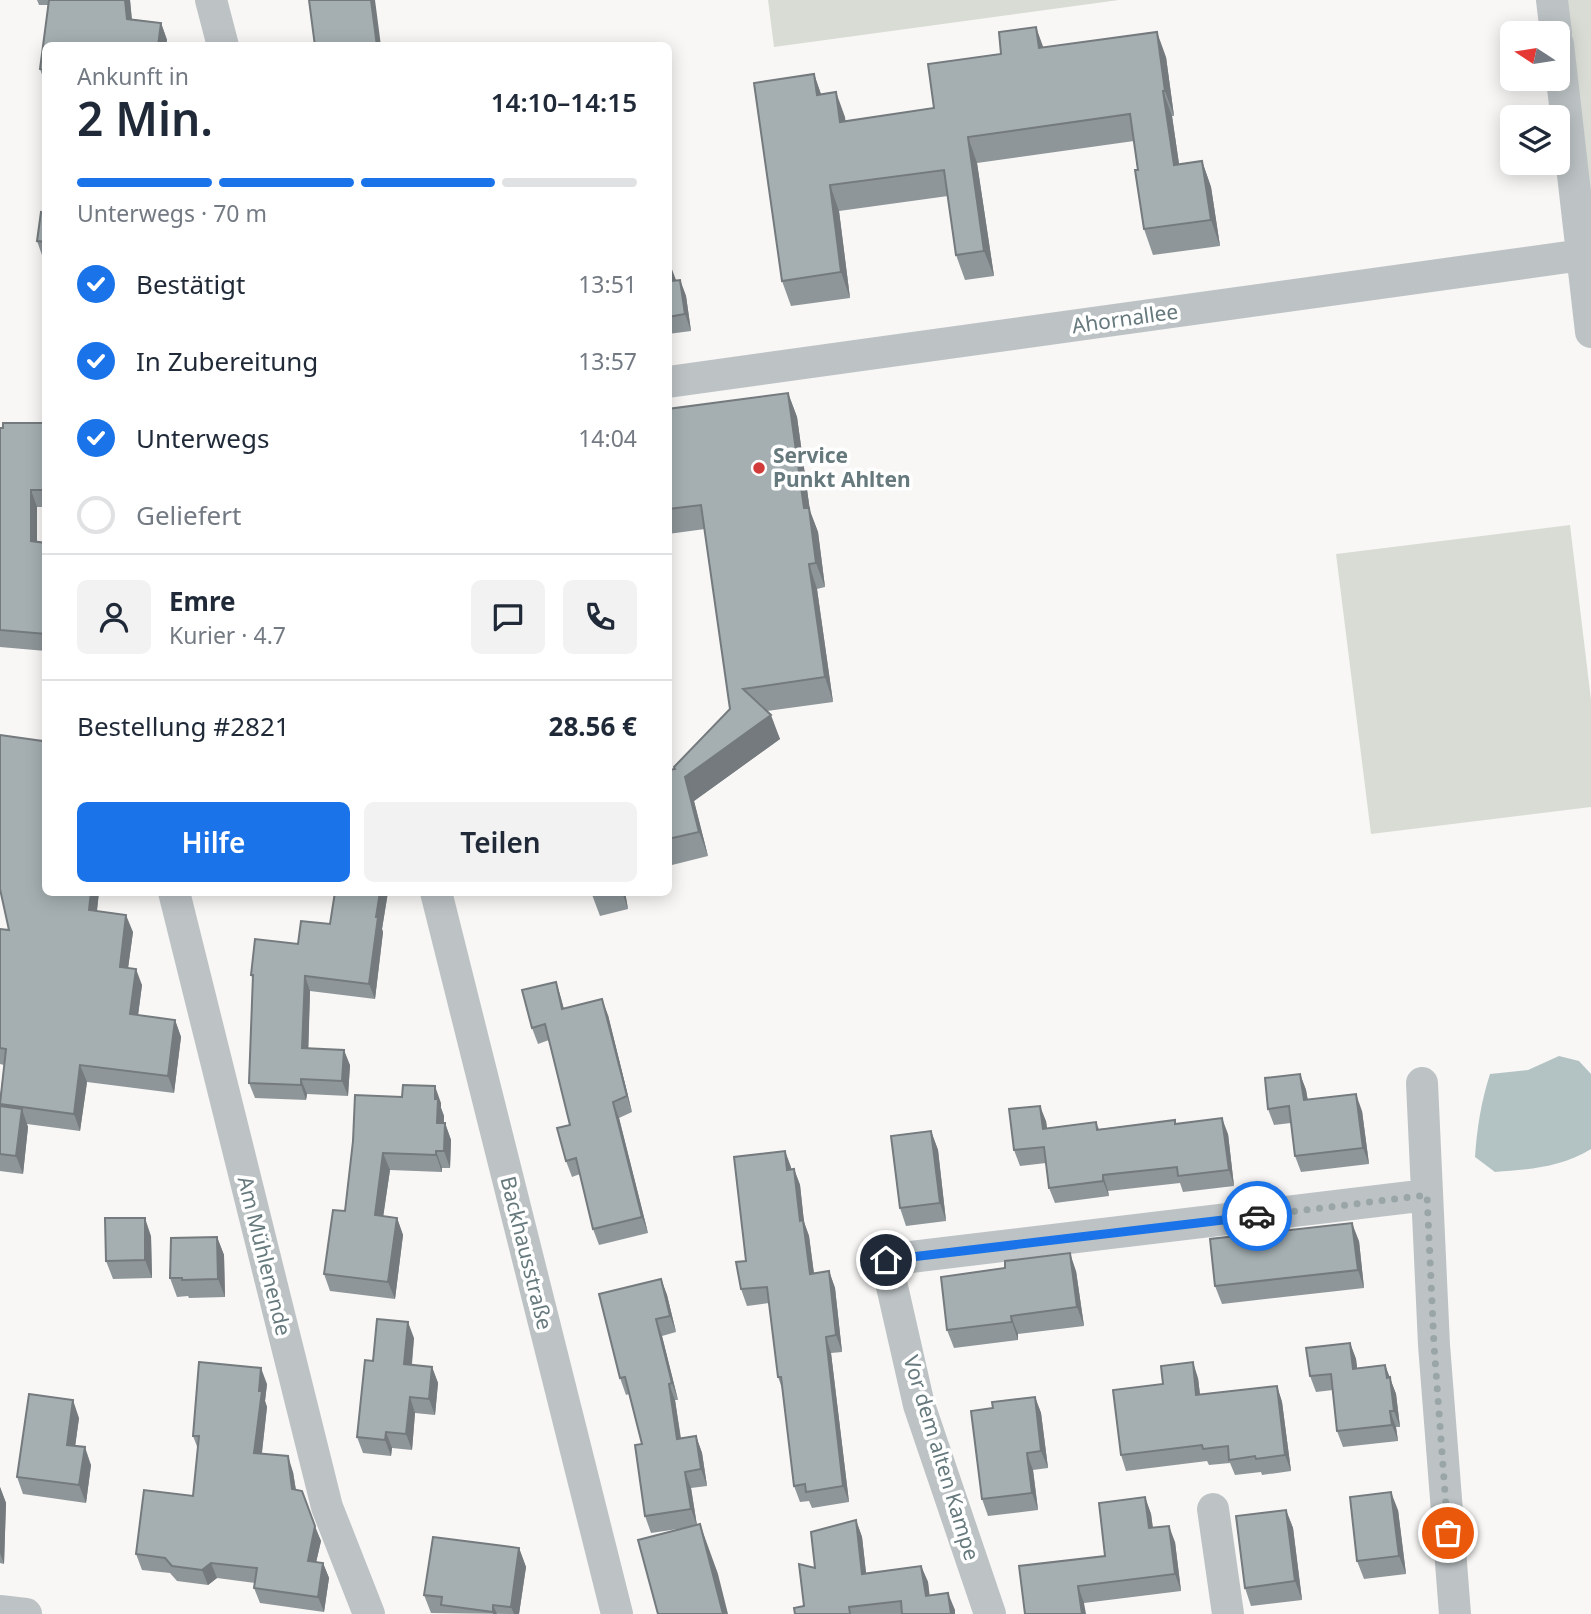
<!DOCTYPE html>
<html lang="de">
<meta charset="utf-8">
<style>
body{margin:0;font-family:"Noto Sans",sans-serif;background:#f2f2f3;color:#1f2937;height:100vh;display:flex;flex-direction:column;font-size:26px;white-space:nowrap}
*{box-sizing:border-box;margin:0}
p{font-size:23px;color:#747a83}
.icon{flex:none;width:38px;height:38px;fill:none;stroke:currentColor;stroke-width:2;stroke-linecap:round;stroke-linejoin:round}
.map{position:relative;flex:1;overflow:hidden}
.drawer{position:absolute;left:42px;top:42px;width:630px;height:854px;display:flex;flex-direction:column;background:#fff;border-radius:10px;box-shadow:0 4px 18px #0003}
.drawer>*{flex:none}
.needle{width:46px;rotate:282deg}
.controls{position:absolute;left:1500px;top:21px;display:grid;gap:14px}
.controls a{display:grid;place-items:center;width:70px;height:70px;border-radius:10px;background:#fff;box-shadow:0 4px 18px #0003;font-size:35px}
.pin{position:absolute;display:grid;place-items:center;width:60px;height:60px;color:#fff;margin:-30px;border:4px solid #fff;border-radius:50%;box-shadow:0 2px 7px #0007}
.courier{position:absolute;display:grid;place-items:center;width:70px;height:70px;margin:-35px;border:5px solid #1a73e8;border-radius:50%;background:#fff;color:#222;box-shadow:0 2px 9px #0007}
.summary em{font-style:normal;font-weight:600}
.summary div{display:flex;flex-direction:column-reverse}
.summary{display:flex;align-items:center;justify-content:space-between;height:119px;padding:0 35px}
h1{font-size:46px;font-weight:600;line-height:52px}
.bar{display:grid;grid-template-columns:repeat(4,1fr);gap:10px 7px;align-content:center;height:84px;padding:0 35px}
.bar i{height:9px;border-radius:5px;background:#e0e1e3}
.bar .on{background:#1a73e8}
.bar p{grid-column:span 4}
.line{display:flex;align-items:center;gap:18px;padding:0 35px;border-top:2px solid #e0e1e3}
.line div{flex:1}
.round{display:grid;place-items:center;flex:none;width:74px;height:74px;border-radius:10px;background:#f2f2f3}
ol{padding:0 35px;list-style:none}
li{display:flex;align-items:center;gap:21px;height:77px}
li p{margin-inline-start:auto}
li .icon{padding:7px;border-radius:50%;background:#1a73e8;color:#fff;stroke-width:4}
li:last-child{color:#747a83}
li i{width:38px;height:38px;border:4px solid #e0e1e3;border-radius:50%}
.action{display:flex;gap:14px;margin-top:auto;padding:14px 35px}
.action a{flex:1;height:80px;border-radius:10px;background:#1a73e8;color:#fff;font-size:28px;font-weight:600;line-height:80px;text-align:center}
.action a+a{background:#f2f2f3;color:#1f2937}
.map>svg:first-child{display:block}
.green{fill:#d9dcd5}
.water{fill:#b3c3c3}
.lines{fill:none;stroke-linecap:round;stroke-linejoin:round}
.street{stroke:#bdc3c5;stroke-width:32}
.wall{fill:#8e9699}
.shaded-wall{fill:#747a7d}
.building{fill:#a5afb2;stroke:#747a7d;stroke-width:2}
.done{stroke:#99a5a7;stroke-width:7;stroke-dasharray:0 12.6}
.route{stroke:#1a73e8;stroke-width:9}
.poi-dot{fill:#d33b3a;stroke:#fff;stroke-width:2.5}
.labels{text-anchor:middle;stroke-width:7;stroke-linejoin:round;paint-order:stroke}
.street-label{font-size:21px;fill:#66797d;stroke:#fff}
.poi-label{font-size:21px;font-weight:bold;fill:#66797d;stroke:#fff;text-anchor:start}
</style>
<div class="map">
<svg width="1591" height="1614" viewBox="0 0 1591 1614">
<rect width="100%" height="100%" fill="#f8f7f5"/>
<path class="green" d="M768,0H1119L774,47Z
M1567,0H1591V200Z
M1570,525L1591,700V807L1371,834L1336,554Z"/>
<path class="water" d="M1559,1056L1579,1061L1591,1074V1149C1560,1168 1530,1169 1495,1172L1475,1157C1477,1128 1481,1102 1490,1074L1528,1070Z"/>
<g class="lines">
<path class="street" d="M211,0L223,46
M1552,0L1556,33
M1558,44L1591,332
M668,382L1582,255
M174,892L327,1507L369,1614
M436,892L617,1614
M1422,1083L1434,1345L1455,1614
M1213,1509L1228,1614
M0,1611L26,1614
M990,1614L919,1405L886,1260L1427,1195"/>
</g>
<path class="wall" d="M37,0H130L132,19L161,23L167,40L166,46H46V86L40,69L48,5H39Z
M1044,48L1166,57L1174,116H1172L1179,164L1202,161L1211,187L1220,246L1153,255L1144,229L1134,141L977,163L994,276L965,280L956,255L948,196L839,211L850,298L791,306L782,281L814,74L821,94L845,117V121L934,108Z
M46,213V258H43L37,241Z
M668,264L676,281L680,280L686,296L691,331L668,334Z
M788,393L797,417L810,511L818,532L825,587L817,589L833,702L767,711L780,739L694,801L708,856L668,866V770L675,769L730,709L705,529L668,534V409Z
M46,423V507H37V542L46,543V651L0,647V428Z
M46,892H99L97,911L133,932L128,968L142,985L138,1015L175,1020L181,1037L174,1093L87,1082L80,1131L27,1124L28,1127L23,1174L0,1171V1097L4,1065L0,1064V929L9,930Z
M335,892H388L382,929L383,932L375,999L310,991L308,1048L350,1065L348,1096L307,1094L306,1100L255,1098L249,1083L253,980L251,975L330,924Z
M591,892H625L628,909L600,916Z
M556,982L564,1009L608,1015L632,1112L619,1118L648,1233L599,1245L593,1229L580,1174L572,1177L566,1161L570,1125L549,1040L538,1044L532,1028Z
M1300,1074L1306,1090L1308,1100L1362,1111L1369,1164L1301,1172L1295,1156L1291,1123L1274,1125L1268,1109Z
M441,1103V1108L444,1116V1123H445L451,1140L450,1168H442V1172L390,1170L383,1216L397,1218L403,1235L395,1299L330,1291L324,1274L345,1211L353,1141Z
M1175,1120L1176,1123L1228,1134L1234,1186L1183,1192L1180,1183L1108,1191L1109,1196L1055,1203L1049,1188L1046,1163L1020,1166L1014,1150L1046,1121L1047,1128L1096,1122L1099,1129Z
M931,1131L938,1150L946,1221L906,1226L900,1208Z
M785,1151L791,1169H794L800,1185L804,1222L809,1236L814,1273L829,1271L835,1288L842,1352L831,1353L849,1502L812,1508L809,1501L800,1502L794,1486L782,1388L778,1377L769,1303L747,1306L741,1289L746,1261Z
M151,1236L152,1278L113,1279L106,1261Z
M217,1237L224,1255L225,1297L189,1298L188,1296L177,1297L170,1278Z
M1359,1241L1364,1288L1222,1304L1215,1286Z
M1076,1271L1084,1326L1018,1334V1340L954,1348L947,1330Z
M661,1279L667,1295L676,1332L662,1336L678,1400H675L681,1438L696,1436L702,1453L707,1486L691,1488L697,1525L718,1574L691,1527L651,1533L645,1516L642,1444L629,1394L626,1395L620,1378Z
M414,1338L412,1365L432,1367L438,1383L435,1415L415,1413L412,1450L392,1448L391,1456L363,1453L357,1437L373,1361Z
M1350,1343L1356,1359L1357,1368L1385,1365L1396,1394L1400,1427H1396L1398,1441L1343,1447L1337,1431L1333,1390L1316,1392L1310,1376Z
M1198,1378L1200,1395L1277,1386L1282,1402L1291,1471L1262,1475L1261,1472L1235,1475L1230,1463L1209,1465L1207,1461L1126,1471L1121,1455L1163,1384Z
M267,1384L265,1401L267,1407L262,1453L293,1472L296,1490L321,1541L316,1562L323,1563L329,1578L324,1612L260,1603L254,1588L255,1583L217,1578L208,1585L177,1581L170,1573L142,1570L136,1554L193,1496L198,1449L193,1436Z
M1035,1397L1041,1413L1048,1468L1033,1470L1038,1510L988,1516L982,1499L993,1408Z
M79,1418L75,1446L91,1465L86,1503L23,1494L17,1477Z
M0,1487L6,1503L4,1564L0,1563Z
M1145,1497L1151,1514L1153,1528L1175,1542L1181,1591L1084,1603L1025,1614L1105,1556Z
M1286,1510L1293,1528L1302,1600L1251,1606L1245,1588Z
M1398,1510L1406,1574L1364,1579L1357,1561Z
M856,1520L862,1537L866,1573L921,1566L928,1582L929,1596L955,1610V1614H795L804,1606L815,1568Z
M519,1548L526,1567L519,1614L431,1613L424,1595Z"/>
<path class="shaded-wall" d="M125,0H130L133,35L127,19Z
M371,0H375L381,46H377Z
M161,23L167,40L166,46H158Z
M1036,27L1045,52L1039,48Z
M1157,32L1166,57L1174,116L1165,91Z
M814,74L823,100L817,95Z
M1163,91L1172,116L1183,191L1174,165Z
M836,92L845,117L849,147L840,122Z
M968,137L977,163L994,276L984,251Z
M1202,161L1211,187L1220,246L1211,220Z
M830,185L839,211L850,298L841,272Z
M670,264L676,280L672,281Z
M680,280L686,296L691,331L685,314Z
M788,393L797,417L810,511L818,532L825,587L816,563L804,508Z
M31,490L37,507V559L31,541Z
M809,564L817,589L833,702L825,677Z
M771,715L780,739L694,801L708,856L699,832L685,777Z
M91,892H99L95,927L89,910Z
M380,892H388L382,929L383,932L375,999L369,984L376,917Z
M622,892H625L628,909Z
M126,915L133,932L126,983L120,967Z
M136,969L142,985L136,1031L130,1014Z
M305,976L310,991L308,1063L302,1048Z
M556,982L561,998L568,1025L562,1009Z
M602,999L608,1015L632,1112L627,1096Z
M175,1020L181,1037L174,1093L168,1076Z
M344,1050L350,1065L348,1096L342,1081Z
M80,1065L87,1082L80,1131L74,1114Z
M1300,1074L1306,1090L1310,1117L1304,1100Z
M301,1079L307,1094L306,1100L301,1085Z
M435,1086L441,1103V1108L444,1116L443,1140L437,1123Z
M1356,1094L1362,1111L1369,1164L1363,1148Z
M613,1102L619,1118L648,1233L642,1217Z
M1040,1106L1046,1121L1049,1144L1043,1129Z
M22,1109L28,1127L23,1174L16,1156Z
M1222,1118L1228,1134L1234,1186L1229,1170Z
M445,1123L451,1140L450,1168L444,1151Z
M931,1131L938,1150L946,1221L940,1203Z
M436,1151L442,1168V1172L436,1155Z
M785,1151L791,1167L793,1186L787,1170Z
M383,1153L390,1170L381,1232L375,1215Z
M794,1169L800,1185L804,1222L809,1236L816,1290L810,1274L800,1221Z
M1103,1175L1108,1191L1109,1196L1103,1181Z
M145,1218L151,1236L152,1278L145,1260Z
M397,1218L403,1235L395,1299L388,1282Z
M1352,1223L1359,1241L1364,1288L1358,1270Z
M217,1237L224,1255L225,1297L218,1279Z
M1070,1253L1076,1271L1084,1326L1077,1307Z
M829,1271L835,1288L842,1352L836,1335Z
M661,1279L667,1295L676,1332L670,1316Z
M1011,1316L1018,1334V1340L1012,1322Z
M656,1319L662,1336L678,1400L672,1383Z
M408,1322L414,1338L410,1380L404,1364Z
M826,1337L831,1353L849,1502L843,1486Z
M1350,1343L1356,1359L1359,1385L1353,1369Z
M1193,1362L1198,1378L1202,1411L1196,1395Z
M1385,1365L1396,1394L1400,1427L1394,1411Z
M432,1367L438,1383L435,1415L429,1399Z
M261,1368L267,1384L265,1401L267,1407L260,1468L254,1453Z
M669,1384L675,1400L683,1455L677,1439Z
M1277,1386L1282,1402L1291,1471L1285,1455Z
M410,1397L415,1413L412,1450L406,1434Z
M1035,1397L1041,1413L1048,1468L1041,1451Z
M73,1400L79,1418L73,1462L67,1445Z
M1390,1411L1396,1427L1398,1441L1392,1425Z
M386,1432L392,1448L391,1456L385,1440Z
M696,1436L702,1453L707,1486L701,1469Z
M85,1447L91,1465L86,1503L79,1485Z
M1027,1453L1033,1470L1038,1510L1032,1493Z
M288,1456L293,1472L298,1504L292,1489Z
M685,1472L691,1488L697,1526L691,1509Z
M0,1487L6,1503L4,1564L0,1553Z
M1391,1492L1398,1510L1406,1574L1399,1556Z
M1145,1497L1151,1514L1155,1545L1149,1528Z
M1286,1510L1293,1528L1302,1600L1295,1581Z
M856,1520L862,1537L868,1590L862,1574Z
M700,1524L718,1574L728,1614H723Z
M315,1526L321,1541L313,1576L308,1561Z
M1169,1526L1175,1542L1181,1591L1175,1574Z
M519,1548L526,1567L519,1614H514L511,1607Z
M211,1563L217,1578L208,1585L202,1570Z
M323,1563L329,1578L324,1612L318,1597Z
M921,1566L928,1582L932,1613L926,1596Z
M1078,1586L1084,1603L1086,1614H1082Z
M948,1593L955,1610V1614H951Z
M493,1605L497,1614H493Z"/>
<path class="building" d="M49,0H125L127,19L161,23L158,46H46V70L40,69Z
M309,0H371L377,46H315Z
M1036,27L1039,48L1157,32L1165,91H1163L1174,165L1202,161L1211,220L1144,229L1135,170H1138L1130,114L968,137L984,251L956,255L944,170L830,185L841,272L782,281L754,83L814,74L817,95L836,92L840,122L934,108L928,64L1001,54L999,32Z
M41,212L46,213V242L37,241Z
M668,264H670L672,281L680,280L685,314L668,317Z
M788,393L804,508H809L816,563L809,564L825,677L743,689L771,715L685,777L699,832L668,839V770L675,769L674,767L730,709L701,505L668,509V409Z
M3,423H46V490H31V541L46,543V634L0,630V428H3Z
M46,717V892H91L89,910L126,915L120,967L136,969L130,1014L175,1020L168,1076L80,1065L74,1114L0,1104L6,1049L0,1048V929L9,930L0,889V735L43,741Z
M335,892H380L376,917H378L369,984L305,976L302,1048L344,1050L342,1081L301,1079V1085L249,1083L253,975H251L255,939L298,944L301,921L330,924Z
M556,982L562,1009L602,999L627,1096L613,1102L642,1217L593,1229L576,1158L566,1161L557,1128L570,1125L545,1024L532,1028L522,990Z
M1300,1074L1304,1100L1356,1094L1363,1148L1295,1156L1289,1106L1268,1109L1265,1078Z
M403,1085L435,1086V1099H438L437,1123H445L444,1151H436V1155L383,1153L375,1215L397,1218L388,1282L324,1274L333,1210L345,1211L353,1141L355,1095L402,1097Z
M0,1106L22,1109L16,1156L0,1154Z
M1040,1106L1043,1129L1096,1122L1097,1130L1175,1120V1124L1222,1118L1229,1170L1178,1176L1177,1167L1103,1175V1181L1049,1188L1044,1147L1014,1150L1009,1109Z
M931,1131L940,1203L900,1208L891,1136Z
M785,1151L787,1170L794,1169L800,1221L803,1220L810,1274L829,1271L836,1335L826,1337L843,1486L806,1492L805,1484L794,1486L781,1377H778L767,1287L741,1289L736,1262L746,1261L734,1157Z
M105,1218H145V1260L106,1261Z
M1352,1223L1358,1270L1215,1286L1210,1239Z
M217,1237L218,1279L182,1280V1278H170L171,1238Z
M1070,1253L1077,1307L1011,1316L1012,1322L947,1330L941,1277L1005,1268V1261Z
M661,1279L670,1316L656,1319L672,1383L669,1384L677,1439L696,1436L701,1469L685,1472L691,1509L645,1516L635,1445L642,1444L625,1377L620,1378L599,1294Z
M377,1319L408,1322L404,1364L432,1367L429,1399L410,1397L406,1434L386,1432L385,1440L357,1437L365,1360L373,1361Z
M1350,1343L1353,1369L1385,1365L1387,1378L1390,1377L1394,1411H1390L1392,1425L1337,1431L1331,1374L1310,1376L1306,1348Z
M199,1362L261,1368L259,1391H262L254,1453L288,1456L292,1489L302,1491L315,1526L308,1561L323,1563L318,1597L254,1588L257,1568L211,1563L202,1570L172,1566L165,1558L136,1554L144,1490L193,1496L199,1436H193Z
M1193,1362L1196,1395L1277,1386L1285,1455L1256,1459L1255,1456L1229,1460L1228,1446L1203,1449L1202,1445L1121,1455L1113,1390L1163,1384L1161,1366Z
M29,1394L73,1400L67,1445L85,1447L79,1485L17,1477Z
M1035,1397L1041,1451L1027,1453L1032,1493L982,1499L971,1411L993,1408L992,1402Z
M1391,1492L1399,1556L1357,1561L1350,1497Z
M1145,1497L1149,1528L1169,1526L1175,1574L1078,1586L1082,1614H1025L1019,1566L1105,1556L1099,1503Z
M1286,1510L1295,1581L1245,1588L1236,1516Z
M856,1520L862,1574L921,1566L926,1596L948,1593L951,1614H902L901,1601L849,1607L850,1614H795L794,1608L804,1606L799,1564L815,1568L811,1532Z
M700,1524L723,1614H658L638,1540Z
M433,1537L519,1548L511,1607L493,1605V1612L441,1605L442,1597L424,1595Z"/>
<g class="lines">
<path class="done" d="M1257,1216L1427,1195L1434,1345L1448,1533"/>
<path class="route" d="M886,1260L1257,1216"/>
</g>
<circle class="poi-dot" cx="759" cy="468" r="7"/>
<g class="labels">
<g class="street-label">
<text transform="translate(1125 319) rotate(-8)" y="7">Ahornallee</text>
<text transform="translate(526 1253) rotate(76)" y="7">Backhausstraße</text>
<text transform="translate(264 1256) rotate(76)" y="7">Am Mühlenende</text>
<text transform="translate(941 1458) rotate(73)" y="7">Vor dem alten Kampe</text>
</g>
<g class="poi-label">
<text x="773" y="463">Service<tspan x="773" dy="24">Punkt Ahlten</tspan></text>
</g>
</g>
</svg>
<div class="controls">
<a><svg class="needle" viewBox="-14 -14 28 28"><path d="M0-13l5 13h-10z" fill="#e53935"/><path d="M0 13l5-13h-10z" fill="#747a83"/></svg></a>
<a><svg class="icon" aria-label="layers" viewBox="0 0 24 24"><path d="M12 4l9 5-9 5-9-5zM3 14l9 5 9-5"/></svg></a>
</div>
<div class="pin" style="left:1448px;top:1533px;background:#ea580c"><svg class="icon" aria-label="bag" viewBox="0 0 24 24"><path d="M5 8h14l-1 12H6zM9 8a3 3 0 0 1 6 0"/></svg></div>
<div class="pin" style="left:886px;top:1260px;background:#1f2937"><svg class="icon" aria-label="home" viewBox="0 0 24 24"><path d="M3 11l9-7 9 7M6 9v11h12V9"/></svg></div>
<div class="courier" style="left:1257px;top:1216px"><svg class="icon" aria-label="car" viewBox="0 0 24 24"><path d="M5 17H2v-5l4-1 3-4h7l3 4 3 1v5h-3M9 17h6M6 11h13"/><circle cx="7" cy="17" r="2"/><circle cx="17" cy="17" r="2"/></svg></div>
<section class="drawer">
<div class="summary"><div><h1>2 Min.</h1><p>Ankunft in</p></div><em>14:10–14:15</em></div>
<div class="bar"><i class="on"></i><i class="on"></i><i class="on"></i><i></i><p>Unterwegs · 70 m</p></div>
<ol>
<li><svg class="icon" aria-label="check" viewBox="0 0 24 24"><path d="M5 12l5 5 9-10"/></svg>Bestätigt<p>13:51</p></li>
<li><svg class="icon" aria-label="check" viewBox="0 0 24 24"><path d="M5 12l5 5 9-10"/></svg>In Zubereitung<p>13:57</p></li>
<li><svg class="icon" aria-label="check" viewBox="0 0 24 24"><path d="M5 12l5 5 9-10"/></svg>Unterwegs<p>14:04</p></li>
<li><i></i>Geliefert</li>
</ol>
<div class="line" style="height:126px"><a class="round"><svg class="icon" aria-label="person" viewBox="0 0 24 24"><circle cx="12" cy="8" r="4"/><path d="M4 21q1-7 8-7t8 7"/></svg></a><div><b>Emre</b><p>Kurier · 4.7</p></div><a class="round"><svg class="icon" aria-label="chat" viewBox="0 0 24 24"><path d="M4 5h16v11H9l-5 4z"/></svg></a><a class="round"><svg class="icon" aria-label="phone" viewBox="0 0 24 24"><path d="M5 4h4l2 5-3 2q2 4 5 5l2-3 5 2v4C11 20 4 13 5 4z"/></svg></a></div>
<div class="line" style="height:91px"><div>Bestellung #2821</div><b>28.56 €</b></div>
<div class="action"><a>Hilfe</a><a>Teilen</a></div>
</section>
</div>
